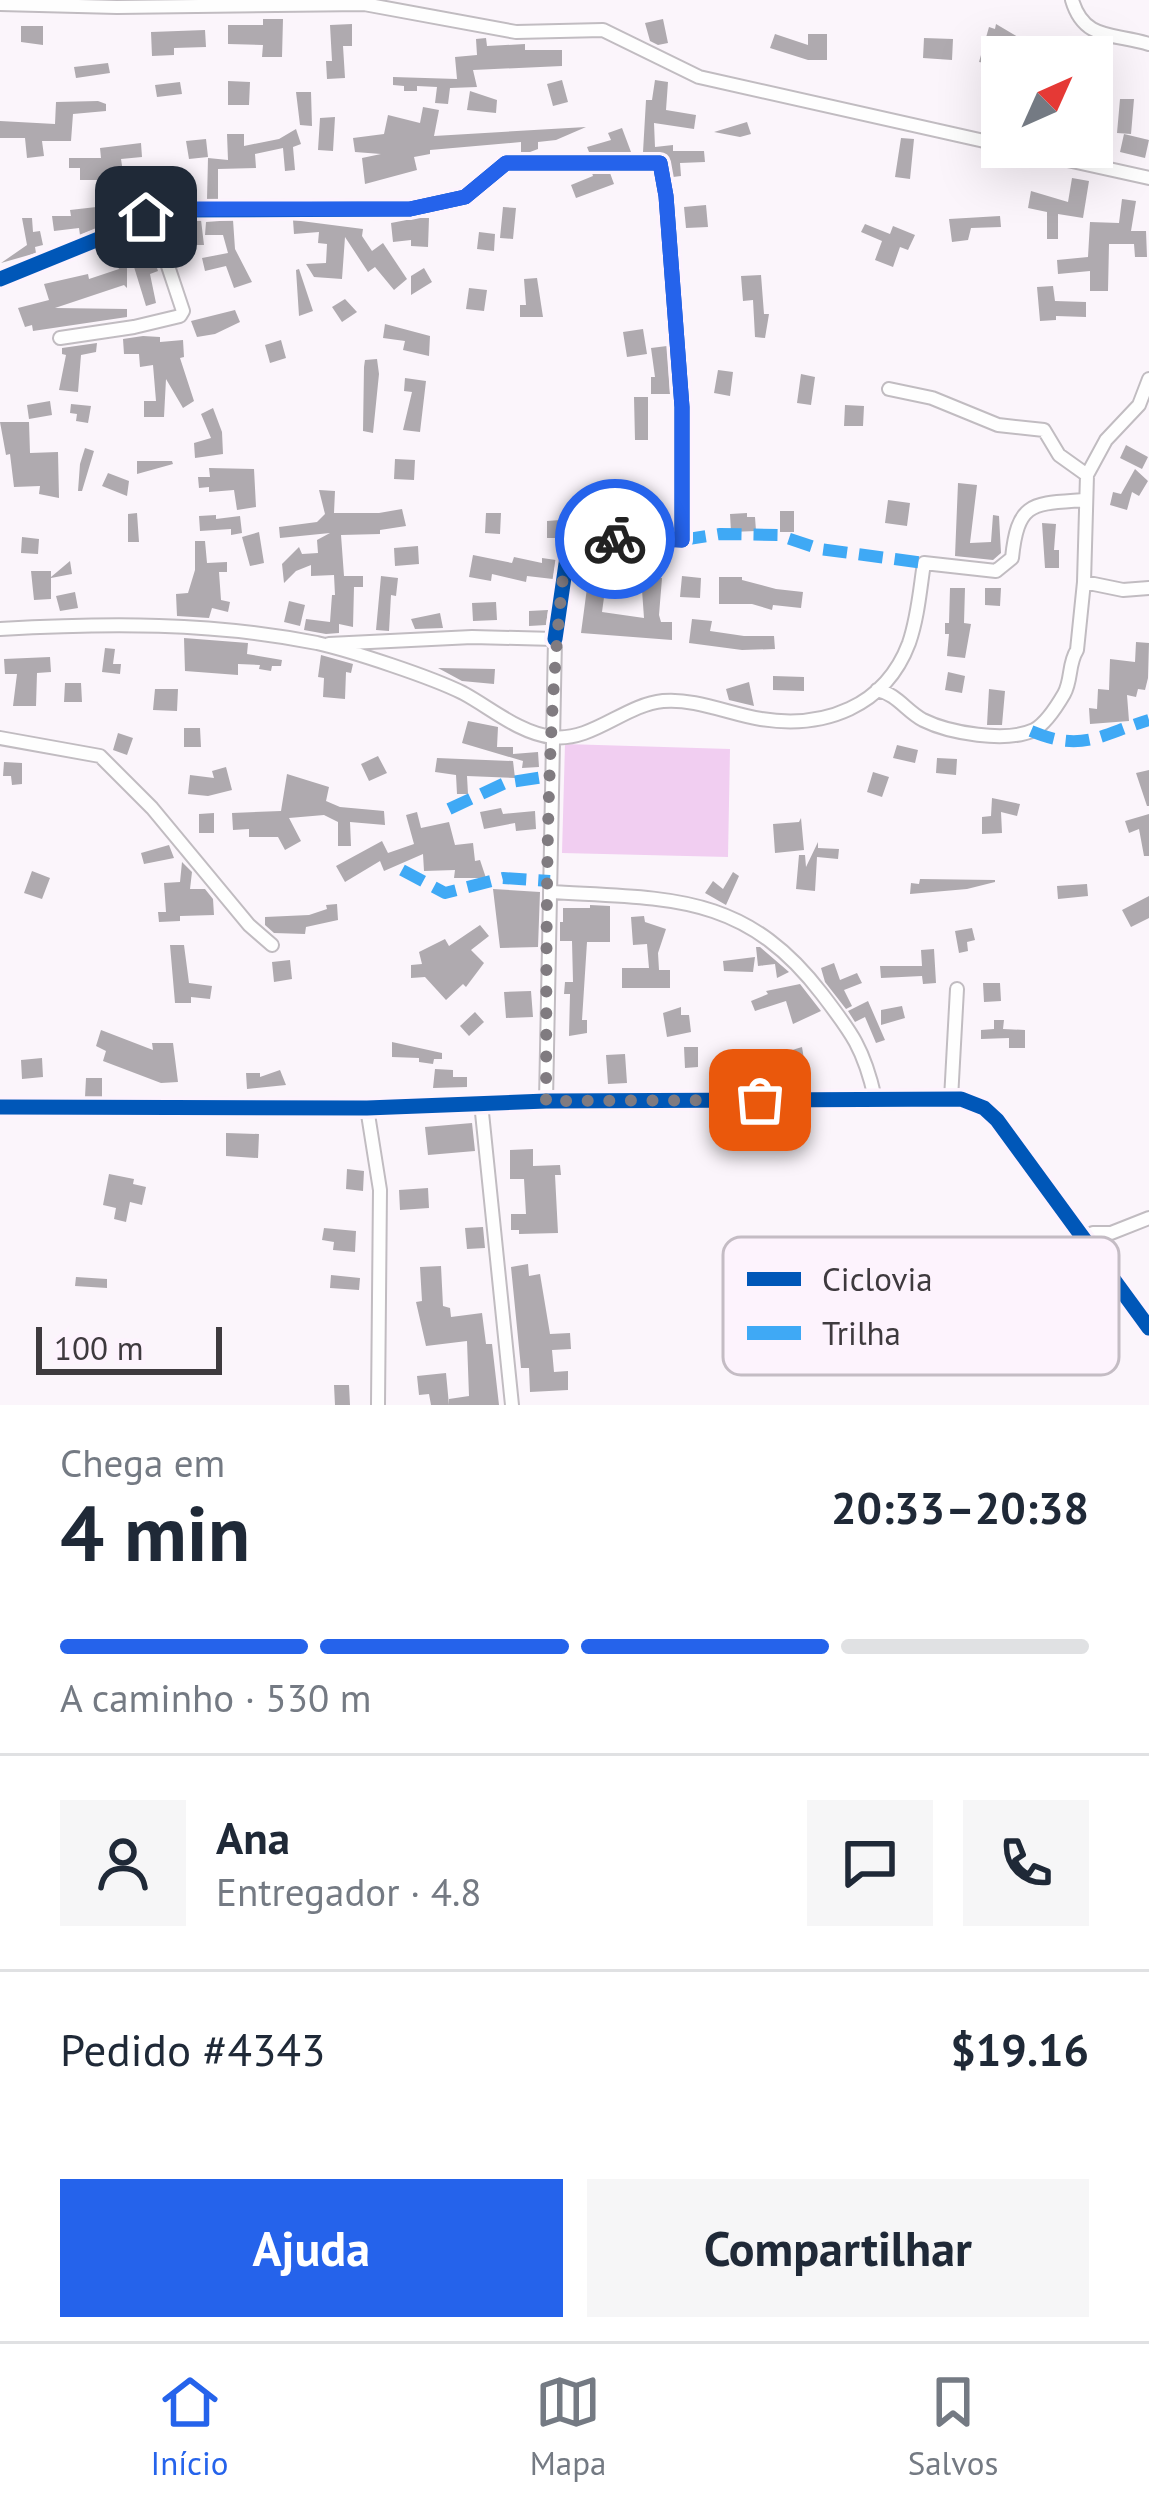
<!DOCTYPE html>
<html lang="pt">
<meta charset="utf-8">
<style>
body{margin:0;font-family:"PT Sans",sans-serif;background:#f6f6f7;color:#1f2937;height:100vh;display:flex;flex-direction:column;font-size:45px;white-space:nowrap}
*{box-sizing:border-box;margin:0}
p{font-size:39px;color:#747a83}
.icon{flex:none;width:66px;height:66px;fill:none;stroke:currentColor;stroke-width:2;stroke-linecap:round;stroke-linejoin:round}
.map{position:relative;height:1405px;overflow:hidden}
.drawer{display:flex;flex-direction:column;background:#fff;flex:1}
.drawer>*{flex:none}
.needle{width:78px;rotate:45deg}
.buttons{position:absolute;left:981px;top:36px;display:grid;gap:24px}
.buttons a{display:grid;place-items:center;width:132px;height:132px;border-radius:0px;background:#fff;box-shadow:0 12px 48px #0002;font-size:60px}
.scale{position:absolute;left:36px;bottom:30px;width:186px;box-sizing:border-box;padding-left:12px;border:6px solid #3e3a3e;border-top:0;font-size:33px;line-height:42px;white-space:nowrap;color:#3e3a3e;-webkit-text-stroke:9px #fdf3fd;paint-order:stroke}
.pin{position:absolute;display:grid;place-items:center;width:102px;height:102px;color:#fff;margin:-51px;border-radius:24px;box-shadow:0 6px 18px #0006}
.courier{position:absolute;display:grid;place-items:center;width:120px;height:120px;margin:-60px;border:9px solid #2563eb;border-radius:50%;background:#fff;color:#222;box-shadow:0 3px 15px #0007}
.overview em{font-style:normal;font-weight:700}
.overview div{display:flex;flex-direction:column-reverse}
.overview{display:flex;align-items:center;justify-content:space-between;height:204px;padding:0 60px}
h1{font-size:78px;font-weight:700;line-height:90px}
.bar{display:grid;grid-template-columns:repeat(4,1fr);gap:18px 12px;align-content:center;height:144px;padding:0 60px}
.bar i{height:15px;border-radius:9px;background:#e0e1e3}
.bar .selected{background:#2563eb}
.bar p{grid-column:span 4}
.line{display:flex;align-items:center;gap:30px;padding:0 60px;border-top:3px solid #e0e1e3}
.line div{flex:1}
.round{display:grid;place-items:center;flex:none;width:126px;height:126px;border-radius:0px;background:#f6f6f7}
.cta{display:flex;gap:24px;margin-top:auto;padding:24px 60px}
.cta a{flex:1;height:138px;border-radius:0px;background:#2563eb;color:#fff;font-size:48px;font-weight:700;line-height:138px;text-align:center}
.cta a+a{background:#f6f6f7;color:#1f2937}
.menu{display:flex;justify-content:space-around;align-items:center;height:168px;border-top:3px solid #e0e1e3;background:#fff;font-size:33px;color:#747a83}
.menu a{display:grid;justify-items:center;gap:6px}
.menu .selected{color:#2563eb}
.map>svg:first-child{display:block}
.green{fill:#f1cef1}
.building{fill:#afaaaf;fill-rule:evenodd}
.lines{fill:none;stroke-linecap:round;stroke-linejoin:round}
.minor-casing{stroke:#c1bcc1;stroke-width:16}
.minor{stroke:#fefefe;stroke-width:12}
.quiet{stroke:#3fa9f5;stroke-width:12;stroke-dasharray:24 12;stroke-linecap:butt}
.cycleway-casing{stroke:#fdf3fd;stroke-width:22}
.cycleway{stroke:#0057b8;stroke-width:15}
.done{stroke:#807b80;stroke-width:12;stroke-dasharray:0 21.6}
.route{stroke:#2563eb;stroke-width:15}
.key{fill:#fdf3fd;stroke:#c4bcc4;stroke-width:3}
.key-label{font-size:33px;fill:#3e3a3e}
</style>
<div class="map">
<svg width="1149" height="1405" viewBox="0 0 1149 1405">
<rect width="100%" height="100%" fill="#fbf5fb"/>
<path class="green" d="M565,744L730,749L728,857L562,853Z"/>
<path class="building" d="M263,19H283L282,57H262L263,45L228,44V25H263Z
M663,19L668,43L658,45L650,41L645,23Z
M352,24V46H343L345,78L327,79L326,61H332L330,25Z
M996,24L1035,47L1029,57H1016L1003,50L996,65L979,62L989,27L995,29Z
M21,26H43V45L21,42Z
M205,30L206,47L174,48V55L152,56L151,32Z
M775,34L808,45V34H827V60H808L770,48Z
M486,38L487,46L525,44V50H562V66L473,70L477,87L450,88L448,104L435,103L437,87L417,86V91H404V86L393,85V77L457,79L455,57L477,55L476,39Z
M924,38L953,39L952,60L923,58Z
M108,63L110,73L76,78L74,67Z
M562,80L568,102L553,106L547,84Z
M655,80L668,82L666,110L696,115L694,129L654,123L655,147L673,145V151H704L705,162L680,163L681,176L673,177L666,154L643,152L646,100H652Z
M228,81L250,82L249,105H228Z
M180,82L182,94L157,97L155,85Z
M470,91L497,100L496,113L467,110Z
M296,92H311L312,126L300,125Z
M1120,99H1134L1131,134L1117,133Z
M98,101L106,104V111L73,114L71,141H42L44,156L27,158L25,138H0V121L55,124L56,102Z
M423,107L439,110L434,136L586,127L556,140L538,142V149L530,152H521V142L430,150V154L414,157L417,170L365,184L362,158L381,154L355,152L353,138L384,134L388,115L420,123Z
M335,117L333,151L318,150L320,118Z
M747,122L751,134L740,137L714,132Z
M622,128L631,152H589L587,147L611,140L608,133Z
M296,129L301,144L293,147L295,170L285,171L283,148L255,154L256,168L218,169V199H207L208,158L228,160L227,134H244V146L279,139Z
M1124,134L1149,140L1145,158L1120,152Z
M901,138L914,139L910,179L895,177Z
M206,139L208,157L189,159L186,141Z
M141,143L142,157L121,159L125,186L131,185L132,191L155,189L154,205L113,212L108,180H80V168H69V158H101L100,148Z
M592,173H610L614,184L576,198L571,185L593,176Z
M1072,178L1089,181L1083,218L1058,214V239H1047V212L1028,208L1031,191L1068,202Z
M1122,199L1136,201L1131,231H1146L1147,257H1135L1134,244H1109L1108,291H1090V271L1058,274L1057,260L1088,257L1090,222L1119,223Z
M706,205L708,227L686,228L684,207Z
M105,206L107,224L80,235L79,228L54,231L52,216H71L70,210Z
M503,207L516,208L513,239L500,238Z
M1000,216L1001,227L971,228L968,240L952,242L949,219Z
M22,218H32L33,232L40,231L43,245L35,247L36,253L1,263L27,245Z
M417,218H429L428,247L411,246V240L393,242L391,223Z
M189,220H201L204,245H192Z
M233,220L235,249L252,282L234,288L226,266L205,271L202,258L228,253L223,235H205L206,222Z
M293,220L363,229L362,236L372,251L383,243L407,279L394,290L375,267L368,272L345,237L342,279L314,277L306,264L326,263L327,244L318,243L319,232L294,234Z
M865,224L890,234L893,226L915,235L908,250L900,247L893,267L875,260L882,241L861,232Z
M479,232L495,234L494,251L477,249Z
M146,235L158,271L150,274L156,303L146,306L127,244V288L124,285L55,308L127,309V317L33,331L32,325L25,327L18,308L49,300L44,284L88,274L89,279L119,269L111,246Z
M424,268L432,282L411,295V276Z
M299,269L313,311L299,316L296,270Z
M761,275L764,314H769L765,338L755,337L753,300L743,301L741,276Z
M537,278L543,317H520V305H526L524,279Z
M1053,286L1055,301L1086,302V317L1056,316V320L1040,321L1037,287Z
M469,288L487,290L484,311L466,309Z
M345,299L357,312L342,322L332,307Z
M235,310L240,322L215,334L197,337L191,321Z
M385,324L430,336L429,356L403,350L405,341L383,338Z
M643,329L647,354L627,357L623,332Z
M143,336L160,337V342L183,340L184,357L180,358L194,401L183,408L166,379L164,417H144V401H156L153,365L140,367L139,354H124L123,339Z
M281,340L286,358L270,363L265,345Z
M97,343L96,352L81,355L78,392L59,390L66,355L62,354V348Z
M667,346L670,394H651V377H655L651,348Z
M377,359L379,374L373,433L363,431L364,367L365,360Z
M718,370L733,372L730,396L714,393Z
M801,374L815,377L811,405L797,403Z
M405,378L426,381L420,432L403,430L412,392L404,391Z
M634,397H648V440H635Z
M50,401L52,415L29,419L27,405Z
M71,404L91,406L88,423L76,421L77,414L70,413Z
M845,405L864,406L863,426H844Z
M213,408L222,432L223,454L195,458L194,443L211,438L201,414Z
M0,422H29L30,453L58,452L59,498L39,494L40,486L14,487L10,454L6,455Z
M1126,445L1148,457L1142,469L1120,458Z
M85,448L94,451L82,491H78L80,464Z
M395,459L415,460L414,480L394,479Z
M137,461H172L173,464L137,474Z
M209,468L254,469L256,507L237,510L234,490L209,492V487L199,488L198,477H210Z
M1135,469L1148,481L1139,496L1132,492L1127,510L1110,505L1113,492L1121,494Z
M108,473L129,481L127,496L102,486Z
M958,483L977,485L970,543L991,542L993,515L999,516L1001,553L993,560L955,556Z
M319,490L335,491L334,513H379L402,509L406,526L380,530V534L341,535L344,576H363V587H354L353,627L339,624V633L326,634L304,630L306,619L330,622L332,595H335L334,575L311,576V565L296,571L284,583L282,564L299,547L302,554L318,553L317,540L330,533L280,538L279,527L317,522L325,514Z
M888,500L910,503L907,526L885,523Z
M651 521a10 10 0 1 1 20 0a10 10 0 1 1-20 0Z
M780,511H794V532H780Z
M137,513L139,542H128V514Z
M486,513H501L500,534L485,533Z
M747,513V517H755L756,531L731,532L730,514Z
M216,515V519L240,516L242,533L231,535V529L200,531L199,516Z
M613,516L630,517L629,529H574L560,538H547V521Z
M1042,523L1056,524L1054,550H1059V568H1045Z
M259,532L264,563L250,566L242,537Z
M22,537L39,539L38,554L21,553Z
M195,541H205L207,563L227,562V572H219L221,600L230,602L228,612L212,608L209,618L177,616L176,594L188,593L195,570Z
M418,546L419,564L395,566L394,548Z
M473,555L512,563L514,557L542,563V558L556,560L553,579L527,576L526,582L492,574L491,581L469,577Z
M70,561L72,574L51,578V599L34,600L31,571H51V577Z
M614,568H632V575L662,578L659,615L661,622H672V640L581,633L589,573L614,577ZM605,590H642L644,618L602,612Z
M381,576L398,578L396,596L391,595L389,631L376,630Z
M682,576L701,578L700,598L680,597Z
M719,577H742V580L776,589L803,592L801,608L773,605L772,610L752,604H719Z
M950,588H965L964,623L971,624L965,658L947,656L949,634H945V623H949Z
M985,588H1001L1000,606L985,605Z
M75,592L78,608L60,611L56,596Z
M289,601L305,605L300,626L284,622Z
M496,602L497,620L473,621L472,603Z
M548,610L546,625L529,626V611Z
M440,613L443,628L415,629L411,619Z
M692,619L712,621L710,631L744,636H774L775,649L742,650L689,643Z
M184,638L248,643L247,654L282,660L281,666H272L271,671L259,669L260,665L238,664V675L185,671Z
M1136,642L1149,643L1148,678L1145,690L1138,689L1136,697L1127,695L1129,721L1090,724L1089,708L1097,709L1098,689L1109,690L1110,659L1135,662Z
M105,648L115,649L113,664H121L120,674L102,672Z
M321,655L353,664L351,673L346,672L345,699L323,697L324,678L318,677Z
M50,657L51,672L37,673L36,706H13L17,674H5L4,659Z
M438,668L495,669L494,684L462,681Z
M948,672L965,676L962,693L945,690Z
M773,676L804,677V691L773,690Z
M749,682L754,706L729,700L726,689Z
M65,683H81L82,702H64Z
M155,689H178L177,711L153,710Z
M989,689L1005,691L1002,725H987Z
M468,721L498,727L497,747H513V754L538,752L539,767L522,768L523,761L462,743Z
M184,728H200L201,747H184Z
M118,733L133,738L127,755L113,750Z
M897,745L918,750L915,763L893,758Z
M378,756L387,773L369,781L361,764Z
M437,758L513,761L515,778L467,776L468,794H457L456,775L435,772Z
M937,758L957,759L956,775L936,773Z
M4,762L22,763V784L12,785L11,776H3Z
M226,767L232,790L208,796L188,794L190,775L214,778L212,771Z
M1149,770V806H1147L1136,773Z
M873,772L889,777L882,797L867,792Z
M287,774L329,787L326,801L340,807L384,811L385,825L350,822L351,846H338V822L324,815L289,818L301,841L285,850L278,837H249V829L233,830L232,813L281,811Z
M992,798L1020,804L1017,816L1001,812L1002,833L982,834V817L991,816Z
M501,808L503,814L535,811L536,829L516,831L515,823L484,829L480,812Z
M417,812L421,828L449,822L455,845L473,843L475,861L480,860L486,878H454L455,870L424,871L423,854L384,871L380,861L345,882L336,866L382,841L388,853L414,844L406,815Z
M214,813V833H199V814Z
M1149,814V856H1144L1139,829L1129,833L1125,821Z
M801,818L804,850L775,853L773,824L799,822Z
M818,842V848L839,849L838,859L817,857L815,891L796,889L799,855H805L806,867Z
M169,845L174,858L144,864L141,853Z
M182,862L192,872L190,889H205L213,899L214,915L180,916V921L159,922L158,912H166L164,883L180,882Z
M32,871L50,878L42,899L24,893Z
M733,872L739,876L726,905L705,893L713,881L723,889Z
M920,879L995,880V882L967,889L910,894L911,883L919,884Z
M1087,884L1088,896L1058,899L1057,886Z
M493,889L540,892L538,947L500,948Z
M1149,896V918L1131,927L1122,910Z
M337,904L338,920L306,927L305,934L274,933L265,925V917L309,915L327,909L326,905Z
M590,905L610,906V942H587L582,1020H587V1033L569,1036L570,994H564L565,982H573L572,941H560V922H563V908H590Z
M644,916L645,922L666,929L658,953L659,970H670V988H622V968H649L647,944L633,945L631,917Z
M480,925L489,936L471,950L484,963L466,987L463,984L446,1000L425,977L411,978V965L422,964L419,952L445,939L449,946Z
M972,928L975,940L967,942L968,951L959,953L955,931Z
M170,945H184L189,983L212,986L210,999L191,997V1003H175Z
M756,947H760L789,972L777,978L775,964L758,966Z
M934,949L936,983L923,984L922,976L881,978L880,966H922L921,950Z
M755,957L753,972L724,971L723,961Z
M290,960L292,979L274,982L272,962Z
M834,963L840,980L857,973L862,983L844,990L852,1006L846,1009L825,982L821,968Z
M983,983H1000L1001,1001L984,1002Z
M800,984L821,1011L793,1024L786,1001L755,1011L751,1001L768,994L766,991Z
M531,991L533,1017L506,1018L504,992Z
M868,1001L885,1040L876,1043L865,1017L855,1022L848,1011Z
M902,1006L905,1018L881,1025V1010Z
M681,1007V1015H689L691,1032L667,1037L663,1013Z
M475,1012L484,1022L469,1036L460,1026Z
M994,1020H1004L1003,1029L1025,1030V1048H1009V1038L981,1039V1030L994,1029Z
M101,1030L153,1050L152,1043H173L178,1082L161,1083L103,1061L106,1051L96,1046Z
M392,1042L442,1053V1059H434L433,1064L419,1062V1058L392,1057Z
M684,1047H698V1067L685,1068Z
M802,1047L804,1059L780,1067L776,1055Z
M625,1054L627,1083L608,1084L606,1055Z
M42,1058L43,1077L22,1079L21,1060Z
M435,1069L453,1070V1077H467V1087L433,1088Z
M280,1070L286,1085L247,1089L246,1073H260V1077Z
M86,1078H102V1097H85Z
M472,1123L475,1151L428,1155L425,1127Z
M226,1133L259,1134L258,1158L226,1156Z
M533,1149V1166L560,1165L561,1175H555L558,1233L519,1234V1230H511V1214H526L524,1179H510V1150Z
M347,1169L364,1171L363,1191L346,1189Z
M109,1174L134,1179L133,1184L146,1187L142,1205L130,1202L126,1222L114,1219L116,1208L103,1205Z
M428,1188L429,1208L400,1210L399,1190Z
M483,1227L485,1248L467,1249L465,1228Z
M324,1228L356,1231L355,1252L333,1250L334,1242L322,1240Z
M528,1264L529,1276L540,1274L550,1334L570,1333L571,1349L552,1350L554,1372L568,1371V1390L530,1392L529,1368H521L511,1267Z
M441,1266L443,1306L450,1308L451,1317L482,1313L486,1344H492L499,1405H449V1399L469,1396L467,1341L426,1346L416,1302L422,1301L420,1267Z
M331,1275L360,1278L359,1290L330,1288Z
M76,1277L107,1279V1288L75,1286Z
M446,1373L449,1405H431L429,1394L419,1395L417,1376Z
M334,1385H349L350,1405H335Z"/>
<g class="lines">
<defs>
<path id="minor" d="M1072,0C1084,41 1114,33 1149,44
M0,4L117,7L364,4L516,32L603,30L699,77L1002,145
M1009,147L1149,178
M0,279L170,210L410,209L465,197L506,163H660L666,196L682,407V540C645,537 611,542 575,539L569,543L555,639
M60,338L134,327L180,316L183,311L151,215
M889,389L932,398L998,425L1044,430L1059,455L1087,475
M1084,582L1123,590L1149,588
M0,629C107,623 211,622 317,643C352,651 431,677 463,693C491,708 519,733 552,737C592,742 624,705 663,701C695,698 730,714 761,719C824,729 885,707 909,643C918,617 920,589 924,563L996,571L1012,558C1018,500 1033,504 1086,500
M329,644L472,637L555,639L546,1101
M877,690C897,694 906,711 923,720C949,733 1006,743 1034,730C1045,724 1057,706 1064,694C1072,680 1068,664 1077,650L1084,582L1087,475L1106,440L1139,405L1149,379
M0,738L100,756L152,808L249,925L272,945
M550,892C668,899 744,892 822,994C852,1033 864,1049 875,1098
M951,1099L957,989
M481,1103L512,1405
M0,1107L367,1108L546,1101L961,1099L984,1108L997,1120L1149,1328
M367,1108L380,1190L378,1405
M1083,1238L1093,1233H1111L1149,1218"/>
</defs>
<use href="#minor" class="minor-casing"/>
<use href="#minor" class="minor"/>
<path class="quiet" d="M682,540L720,534L778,535L820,549L924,563
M1031,731C1083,753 1099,735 1149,720
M449,809L505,783L550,776
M402,870L445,893L503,878L550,881"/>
<defs>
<path id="cycleway" d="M0,279L170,210L410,209L465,197L506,163H660L666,196L682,407V540C645,537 611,542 575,539L569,543L555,639
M0,1107L367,1108L546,1101L961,1099L984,1108L997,1120L1149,1328"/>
</defs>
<use href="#cycleway" class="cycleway-casing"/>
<use href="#cycleway" class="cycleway"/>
</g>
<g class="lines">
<path class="done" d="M615,539H574L566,550C544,732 547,918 546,1101L760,1100"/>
<path class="route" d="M146,217L188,209H410L465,197L506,163H660L666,196L682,407V540L615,539"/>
</g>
<rect x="723" y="1237" width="396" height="138" rx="18" class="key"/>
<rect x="747" y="1272" width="54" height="14" fill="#0057b8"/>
<rect x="747" y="1326" width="54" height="14" fill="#3fa9f5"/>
<g class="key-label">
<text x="822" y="1291">Ciclovia</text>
<text x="822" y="1345">Trilha</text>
</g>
</svg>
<div class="buttons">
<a><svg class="needle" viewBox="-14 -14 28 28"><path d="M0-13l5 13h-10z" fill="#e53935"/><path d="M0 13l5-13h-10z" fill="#747a83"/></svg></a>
</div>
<div class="scale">100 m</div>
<div class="pin" style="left:760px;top:1100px;background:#ea580c"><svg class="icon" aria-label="bag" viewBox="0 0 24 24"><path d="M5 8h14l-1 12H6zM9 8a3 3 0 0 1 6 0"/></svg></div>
<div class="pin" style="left:146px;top:217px;background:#1f2937"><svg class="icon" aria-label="home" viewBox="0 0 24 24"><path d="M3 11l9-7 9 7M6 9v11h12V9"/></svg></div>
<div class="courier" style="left:615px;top:539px"><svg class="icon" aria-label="bike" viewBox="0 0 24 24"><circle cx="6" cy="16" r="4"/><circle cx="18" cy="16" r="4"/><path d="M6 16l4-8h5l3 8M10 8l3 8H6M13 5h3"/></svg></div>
</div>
<section class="drawer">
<div class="overview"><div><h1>4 min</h1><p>Chega em</p></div><em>20:33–20:38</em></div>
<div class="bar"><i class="selected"></i><i class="selected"></i><i class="selected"></i><i></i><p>A caminho · 530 m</p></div>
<div class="line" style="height:216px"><a class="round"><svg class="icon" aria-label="person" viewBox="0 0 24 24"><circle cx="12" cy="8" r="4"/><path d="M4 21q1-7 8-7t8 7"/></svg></a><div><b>Ana</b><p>Entregador · 4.8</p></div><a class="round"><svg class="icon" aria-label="chat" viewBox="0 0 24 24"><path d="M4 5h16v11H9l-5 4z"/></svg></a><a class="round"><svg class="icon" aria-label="phone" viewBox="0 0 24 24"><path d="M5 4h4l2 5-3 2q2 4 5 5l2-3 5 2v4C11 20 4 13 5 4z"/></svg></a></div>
<div class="line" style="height:156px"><div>Pedido #4343</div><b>$19.16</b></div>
<div class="cta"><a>Ajuda</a><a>Compartilhar</a></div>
</section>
<nav class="menu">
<a class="selected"><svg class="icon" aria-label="home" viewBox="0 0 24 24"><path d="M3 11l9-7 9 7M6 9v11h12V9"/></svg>Início</a>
<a><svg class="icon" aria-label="map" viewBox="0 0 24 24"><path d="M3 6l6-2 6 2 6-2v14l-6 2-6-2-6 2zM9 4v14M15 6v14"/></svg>Mapa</a>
<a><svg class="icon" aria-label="saved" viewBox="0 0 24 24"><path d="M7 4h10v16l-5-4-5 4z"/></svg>Salvos</a>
</nav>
